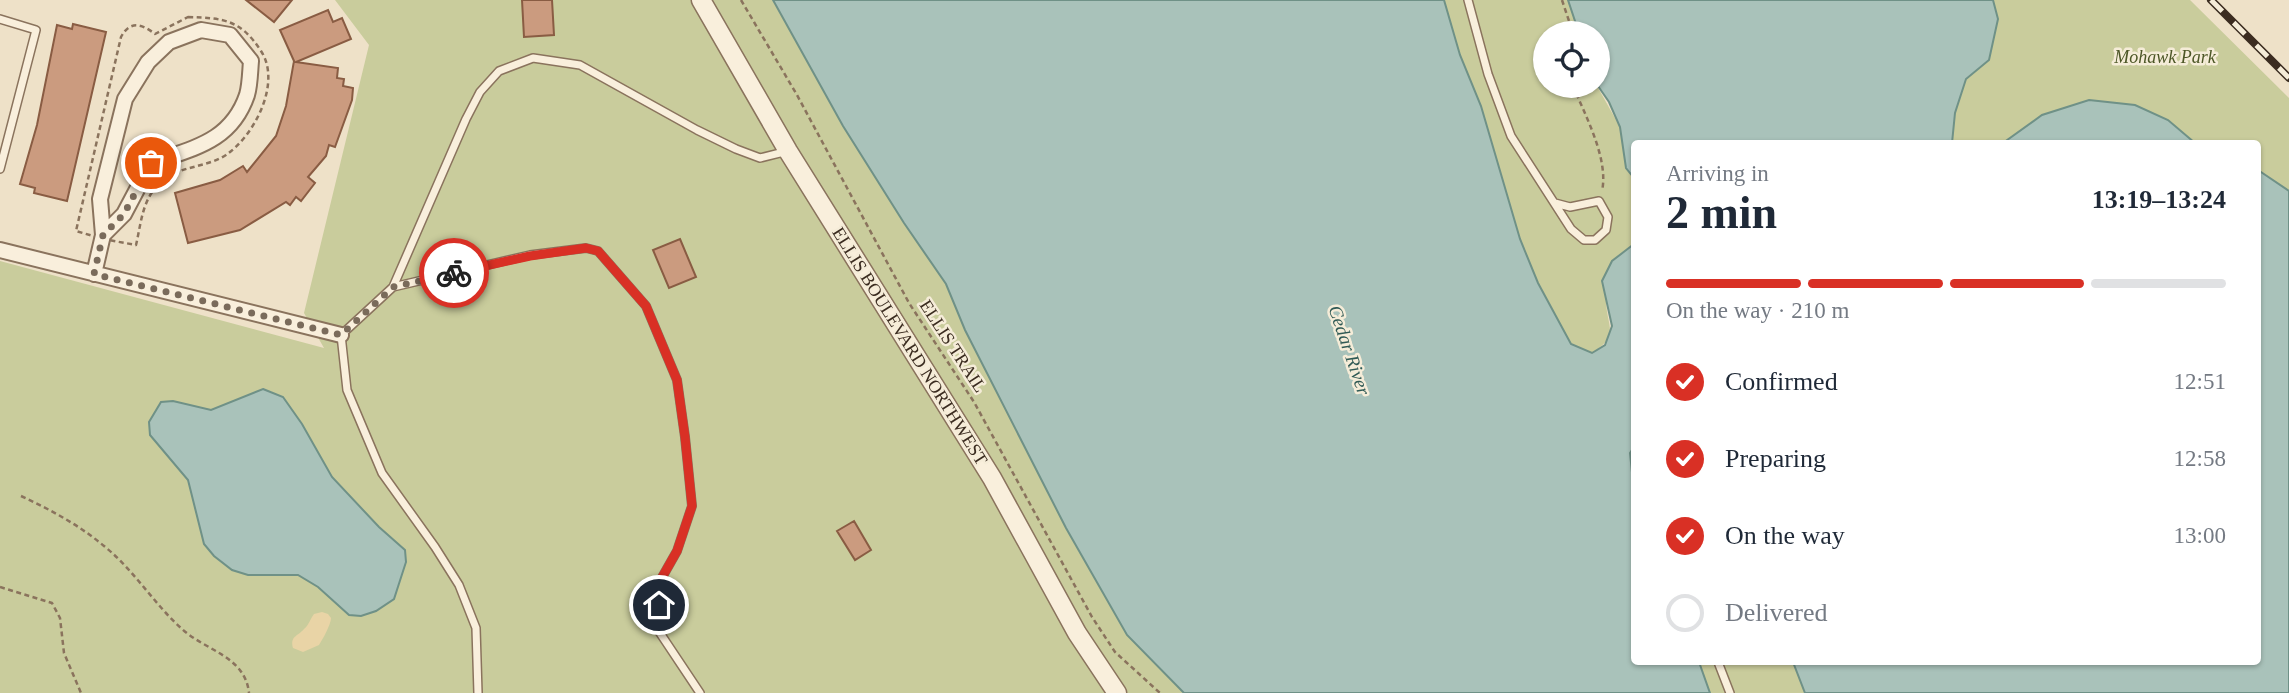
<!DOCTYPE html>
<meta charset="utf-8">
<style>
body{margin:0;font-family:"Times New Roman",serif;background:#f6f6f7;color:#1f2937;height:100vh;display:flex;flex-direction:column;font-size:26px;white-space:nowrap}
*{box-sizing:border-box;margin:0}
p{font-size:23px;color:#747a83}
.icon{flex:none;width:38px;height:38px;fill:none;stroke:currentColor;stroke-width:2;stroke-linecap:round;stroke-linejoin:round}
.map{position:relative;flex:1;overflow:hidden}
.drawer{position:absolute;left:1631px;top:140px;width:630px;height:525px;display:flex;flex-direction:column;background:#fff;border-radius:7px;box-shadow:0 2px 5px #0004}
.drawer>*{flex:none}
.buttons{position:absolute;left:1533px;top:21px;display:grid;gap:14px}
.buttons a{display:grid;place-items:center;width:77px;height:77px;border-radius:50%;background:#fff;box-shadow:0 2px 5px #0004;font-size:35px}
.pin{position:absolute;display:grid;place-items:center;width:60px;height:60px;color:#fff;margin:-30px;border:4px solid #fff;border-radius:50%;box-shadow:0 2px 7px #0007}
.courier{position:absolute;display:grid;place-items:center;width:70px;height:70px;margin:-35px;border:5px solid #d93025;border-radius:50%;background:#fff;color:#222;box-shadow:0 2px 9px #0007}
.head em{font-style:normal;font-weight:800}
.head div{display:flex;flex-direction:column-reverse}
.head{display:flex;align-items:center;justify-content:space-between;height:119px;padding:0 35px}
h1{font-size:46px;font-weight:800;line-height:52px}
.bar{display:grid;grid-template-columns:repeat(4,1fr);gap:10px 7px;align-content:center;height:84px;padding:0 35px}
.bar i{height:9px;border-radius:5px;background:#e0e1e3}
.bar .current{background:#d93025}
.bar p{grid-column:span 4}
ol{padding:0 35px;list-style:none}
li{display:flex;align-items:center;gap:21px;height:77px}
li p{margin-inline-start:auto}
li .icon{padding:7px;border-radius:50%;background:#d93025;color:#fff;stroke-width:4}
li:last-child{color:#747a83}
li i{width:38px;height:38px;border:4px solid #e0e1e3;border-radius:50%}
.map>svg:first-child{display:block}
.green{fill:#c9cc9c}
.sand{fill:#e9d4a6}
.water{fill:#a9c2ba;stroke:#6f9187;stroke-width:2}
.building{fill:#cb9b7f;stroke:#895c43;stroke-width:2}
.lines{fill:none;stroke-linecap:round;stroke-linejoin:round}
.service-casing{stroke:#8a735d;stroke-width:10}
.minor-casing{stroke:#8a735d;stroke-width:18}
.tertiary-casing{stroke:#8a735d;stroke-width:21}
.path{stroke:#8a735d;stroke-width:2.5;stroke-dasharray:5 3.5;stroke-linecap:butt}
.service{stroke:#f9efdc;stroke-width:7}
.minor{stroke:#f9efdc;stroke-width:14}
.tertiary{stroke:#f9efdc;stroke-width:18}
.rail-casing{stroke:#3b2c20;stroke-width:8}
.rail{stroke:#f5ecd8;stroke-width:5;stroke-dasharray:16;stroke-linecap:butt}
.done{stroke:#7a6b5b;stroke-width:7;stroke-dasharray:0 12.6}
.route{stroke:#d93025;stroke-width:9}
.labels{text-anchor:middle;stroke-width:5;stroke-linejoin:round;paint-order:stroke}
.park-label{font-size:18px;font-style:italic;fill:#4d5727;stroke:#f5ecd8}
.street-label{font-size:18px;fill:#3b2c20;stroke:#f5ecd8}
.water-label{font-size:19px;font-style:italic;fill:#305a55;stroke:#f5ecd8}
</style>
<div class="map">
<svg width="2289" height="693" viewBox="0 0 2289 693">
<rect width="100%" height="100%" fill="#eee1c8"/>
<path class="green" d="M335,0H773L843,126L904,223L946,284L965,330L1066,528L1127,635L1184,693H0V261L324,348L304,313L369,45Z
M1444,0H1568L1579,33H1545V86H1597L1620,127L1626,168L1634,178V244L1612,261C1610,274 1606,288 1606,301C1607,329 1621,335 1590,354L1571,344L1538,283L1520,239L1481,106L1460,55Z
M1993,0H2190L2289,98V192L2258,170V144L2195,143L2168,120L2135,105L2089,100L2042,115L2003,143L1952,144L1955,113L1966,79L1989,60L1998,19Z
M1699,662H1793L1805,693H1710Z"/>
<path class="sand" d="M322,612L328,614L331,618C331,624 323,639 319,645L303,652L293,648C290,636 297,637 304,629C309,625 310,619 314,614Z"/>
<path class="water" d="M773,0H1444L1460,55L1481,106L1520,239L1538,283L1571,344L1592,353L1605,345L1612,326L1602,281L1612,261L1634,244V447L1630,453L1634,492V662H1699L1710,693H1184L1127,635L1066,528L965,330L946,284L904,223L843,126Z
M1568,0H1993L1998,19L1989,60L1966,79L1955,113L1952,143L1634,144V178L1626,168L1620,127L1609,102L1598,86V33H1579Z
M2089,100L2135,105L2168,120L2195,143H2003L2042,115Z
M2258,170L2289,191V693H1805L1793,662H2258Z
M263,389L283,397L302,424L332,477L379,527L405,550L406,562L394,599L376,611L361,616L349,615L318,587L298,575H248L232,570L214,556L204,544L188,480L150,435L149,422L161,402L173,401L211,410Z"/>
<path class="building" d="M246,0H292L274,22Z
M522,0H552L554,35L524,37Z
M328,10L333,22L342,18L351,39L296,62L338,68L337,78L344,79L343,86L353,88L352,100L335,147L329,145L326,156L308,177L315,183L301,201L296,197L290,205L286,202L240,230L188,243L175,193L220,180L243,166L247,172L276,136L286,106L294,61L280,30Z
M73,24L106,32L67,201L34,193L35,188L20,184L37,125L57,25L72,29Z
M680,239L696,277L669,288L653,250Z
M854,521L871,550L855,560L837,531Z"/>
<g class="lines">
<defs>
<path id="service" d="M1468,0L1488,74L1511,136L1571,229L1584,240H1595L1606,230L1608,217L1599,201L1570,207L1555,203
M0,19L36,30L0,169
M393,287L530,255L586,248L598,251L646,306L677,380L685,437L692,506L677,551L660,581L658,630L700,693
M1718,662L1730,693
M478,693L476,628L459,585L435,547L382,473L347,390L341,335L393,287L466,119L480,92L499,71L533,58L580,65L697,130L736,149L760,158L788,151"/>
<path id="minor" d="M0,250L341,335
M94,274L103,235L100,199L125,99L148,62L169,42L201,30L230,35L251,61C250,72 250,85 247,95C231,142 193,148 151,163L124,214L103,235"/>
<path id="tertiary" d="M701,0L788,151L992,478L1077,633L1117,693"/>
</defs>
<use href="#service" class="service-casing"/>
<use href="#minor" class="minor-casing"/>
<use href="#tertiary" class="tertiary-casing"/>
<path class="path" d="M741,0L797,95L909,303L974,402L1092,617L1115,652L1160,693
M1562,0L1573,33
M188,17C224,18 241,20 261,51C282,83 254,136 226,155C204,169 176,165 158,185C142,201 141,224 136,245L103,239L76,231L121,37C130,20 142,24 155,34Z
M1573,86C1585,115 1609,159 1602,191
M21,496C51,510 79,525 104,546C134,570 154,604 182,629C206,651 245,656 249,693
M0,587L52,603L60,618L64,653L81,693"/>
<use href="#service" class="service"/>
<use href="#minor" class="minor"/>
<use href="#tertiary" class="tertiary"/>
<defs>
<path id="rail" d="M2211,0L2289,78"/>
</defs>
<use href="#rail" class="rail-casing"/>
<use href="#rail" class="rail"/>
</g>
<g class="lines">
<path class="done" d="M151,163L124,214L103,235L94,274L341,335L393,287L454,273"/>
<path class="route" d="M454,273L530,256L586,248L598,251L646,306L677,380L685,437L692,506L677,551L660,581L659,605"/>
</g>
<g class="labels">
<g class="park-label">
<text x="2165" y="63">Mohawk Park</text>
</g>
<g class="street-label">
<text transform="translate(910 346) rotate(58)" y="6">ELLIS BOULEVARD NORTHWEST</text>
<text transform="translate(953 346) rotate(57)" y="6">ELLIS TRAIL</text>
</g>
<g class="water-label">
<text transform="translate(1350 350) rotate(71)" y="7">Cedar River</text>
</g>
</g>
</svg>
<div class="buttons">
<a><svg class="icon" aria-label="locate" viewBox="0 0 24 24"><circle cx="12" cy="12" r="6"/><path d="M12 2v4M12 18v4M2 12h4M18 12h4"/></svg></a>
</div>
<div class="pin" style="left:151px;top:163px;background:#ea580c"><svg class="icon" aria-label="bag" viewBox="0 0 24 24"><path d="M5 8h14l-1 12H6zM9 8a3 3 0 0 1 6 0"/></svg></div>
<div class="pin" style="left:659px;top:605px;background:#1f2937"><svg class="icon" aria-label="home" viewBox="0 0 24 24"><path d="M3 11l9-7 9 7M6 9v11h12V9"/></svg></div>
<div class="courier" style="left:454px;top:273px"><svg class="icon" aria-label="bike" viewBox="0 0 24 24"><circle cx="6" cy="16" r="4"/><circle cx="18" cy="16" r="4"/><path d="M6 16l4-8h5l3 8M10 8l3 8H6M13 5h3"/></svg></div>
<section class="drawer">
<div class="head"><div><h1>2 min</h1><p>Arriving in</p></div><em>13:19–13:24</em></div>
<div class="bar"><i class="current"></i><i class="current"></i><i class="current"></i><i></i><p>On the way · 210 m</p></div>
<ol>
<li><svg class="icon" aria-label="check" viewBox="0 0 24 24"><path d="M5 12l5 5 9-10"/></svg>Confirmed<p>12:51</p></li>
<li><svg class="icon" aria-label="check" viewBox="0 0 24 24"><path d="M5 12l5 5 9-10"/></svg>Preparing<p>12:58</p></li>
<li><svg class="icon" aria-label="check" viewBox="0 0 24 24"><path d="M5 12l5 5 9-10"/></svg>On the way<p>13:00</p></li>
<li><i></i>Delivered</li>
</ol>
</section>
</div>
